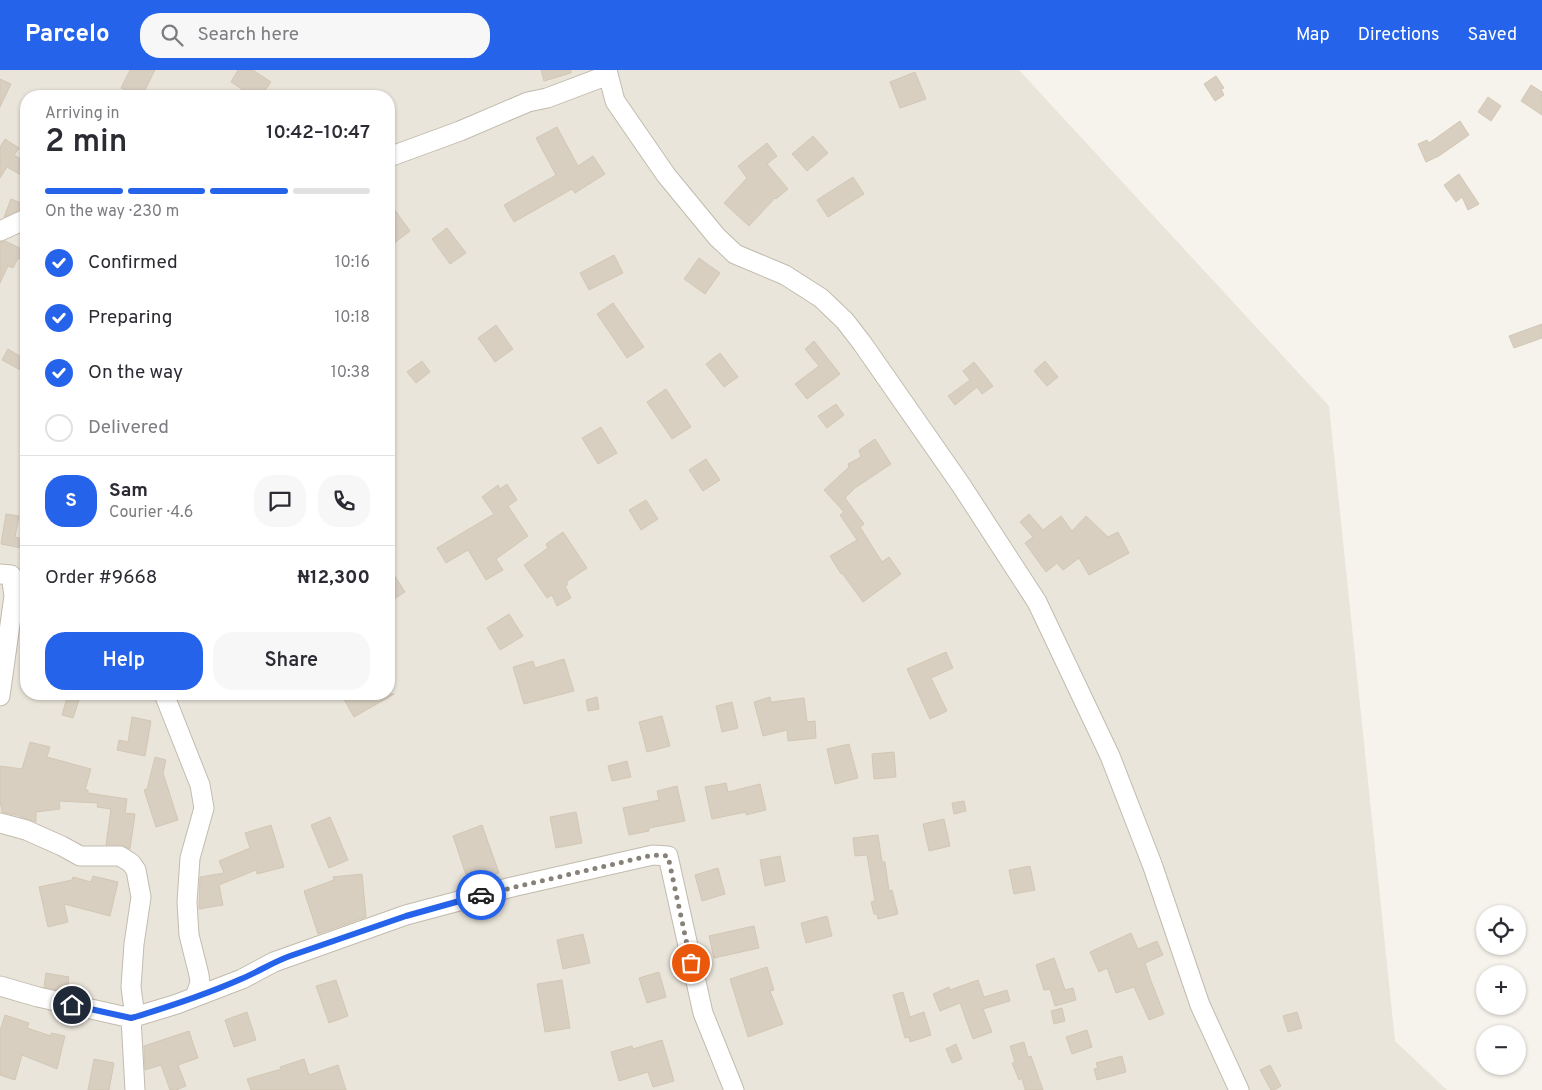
<!DOCTYPE html>
<meta charset="utf-8">
<style>
body{margin:0;font-family:Overpass,sans-serif;background:#f7f7f7;color:#2b2b33;height:100vh;display:flex;flex-direction:column;font-size:19px;white-space:nowrap}
*{box-sizing:border-box;margin:0}
p{font-size:16px;color:#7c7c81}
.icon{flex:none;width:28px;height:28px;fill:none;stroke:currentColor;stroke-width:2;stroke-linecap:round;stroke-linejoin:round}
.map{position:relative;flex:1;overflow:hidden}
.details{position:absolute;left:20px;top:20px;width:375px;height:610px;display:flex;flex-direction:column;background:#fff;border-radius:20px;box-shadow:0 1px 4px #0004}
.details>*{flex:none}
.controls{position:absolute;left:1476px;top:835px;display:grid;gap:10px}
.controls a{display:grid;place-items:center;width:50px;height:50px;border-radius:50%;background:#fff;box-shadow:0 1px 4px #0004;font-size:25px}
.pin{position:absolute;display:grid;place-items:center;width:42px;height:42px;color:#fff;margin:-21px;border:2px solid #fff;border-radius:50%;box-shadow:0 1px 5px #0007}
.courier{position:absolute;display:grid;place-items:center;width:50px;height:50px;margin:-25px;border:4px solid #2563eb;border-radius:50%;background:#fff;color:#222;box-shadow:0 1px 6px #0007}
.overview em{font-style:normal;font-weight:600}
.overview div{display:flex;flex-direction:column-reverse}
.overview{display:flex;align-items:center;justify-content:space-between;height:85px;padding:0 25px}
h1{font-size:32px;font-weight:600;line-height:38px}
.bar{display:grid;grid-template-columns:repeat(4,1fr);gap:8px 5px;align-content:center;height:60px;padding:0 25px}
.bar i{height:6px;border-radius:4px;background:#e1e1e2}
.bar .active{background:#2563eb}
.bar p{grid-column:span 4}
.line{display:flex;align-items:center;gap:12px;padding:0 25px;border-top:1px solid #e1e1e2}
.line div{flex:1}
.round{display:grid;place-items:center;flex:none;width:52px;height:52px;border-radius:20px;background:#f7f7f7}
ol{padding:0 25px;list-style:none}
li{display:flex;align-items:center;gap:15px;height:55px}
li p{margin-inline-start:auto}
li .icon{padding:5px;border-radius:50%;background:#2563eb;color:#fff;stroke-width:4}
li:last-child{color:#7c7c81}
li i{width:28px;height:28px;border:2px solid #e1e1e2;border-radius:50%}
.button{display:flex;gap:10px;margin-top:auto;padding:10px 25px}
.button a{flex:1;height:58px;border-radius:20px;background:#2563eb;color:#fff;font-size:20px;font-weight:600;line-height:58px;text-align:center}
.button a+a{background:#f7f7f7;color:#2b2b33}
header{display:flex;align-items:center;gap:30px;box-sizing:border-box;height:70px;padding:0 25px;background:#2563eb;color:#fff}
header strong{font-size:24px}
nav{display:flex;gap:28px;margin-inline-start:auto;font-size:18px}
.search{width:350px;height:45px;background:#f7f7f7;display:flex;align-items:center;gap:12px;box-sizing:border-box;padding:0 18px;border-radius:20px;color:#7c7c81;font-size:19px}
.map>svg:first-child{display:block}
.residential{fill:#eae5da;fill-rule:evenodd}
.building{fill:#d8cfc1;stroke:#d3c7b4}
.lines{fill:none;stroke-linecap:round;stroke-linejoin:round}
.minor-casing{stroke:#c2bbae;stroke-width:21}
.minor{stroke:#fff;stroke-width:19}
.done{stroke:#878178;stroke-width:5;stroke-dasharray:0 9}
.route{stroke:#2563eb;stroke-width:6}
</style>
<header>
<strong>Parcelo</strong>
<div class="search"><svg class="icon" aria-label="search" viewBox="0 0 24 24"><circle cx="10" cy="10" r="6"/><path d="M15 15l6 6"/></svg>Search here</div>
<nav><a>Map</a><a>Directions</a><a>Saved</a></nav>
</header>
<div class="map">
<svg width="1542" height="1020" viewBox="0 0 1542 1020">
<rect width="100%" height="100%" fill="#f6f3ec"/>
<path class="residential" d="M0,0H1019L1329,336L1395,971L1447,1020H0ZM26,26H389V624H26Z"/>
<path class="building" d="M130,0H155L142,26H138L121,18Z
M238,0H253L271,12L261,26H252L231,12Z
M541,0H571V3L544,11Z
M915,2L926,29L900,38L890,12Z
M1216,6L1224,18L1221,19L1224,25L1215,31L1204,14Z
M0,9L11,14L0,37Z
M1531,15L1542,22V45L1521,31Z
M1488,27L1501,36L1491,51L1478,42Z
M1460,51L1469,65L1439,86L1426,92L1418,74L1427,70L1429,73Z
M557,57L578,96L593,86L605,104L575,123L572,119L514,152L504,135L556,105L536,68Z
M813,66L828,83L807,101L792,84Z
M5,69L19,78L14,85L26,92V108L7,97L0,108V77Z
M767,73L777,86L767,94L788,119L776,129L775,128L749,156L724,133L747,108L738,96Z
M1459,104L1479,134L1468,140L1462,127L1456,132L1444,115Z
M853,107L864,124L828,147L817,130Z
M11,129L24,134L22,139L4,147Z
M389,132L410,161L389,177Z
M447,158L466,183L450,194L432,169Z
M5,171L26,181V192L18,188L13,198L8,196L0,213V172Z
M614,185L623,203L589,220L580,203Z
M699,188L720,203L705,224L684,209Z
M613,233L644,277L627,288L597,244Z
M1542,254V268L1514,278L1509,266Z
M496,255L513,279L495,292L478,268Z
M814,271L840,304L807,329L795,314L819,296L805,279Z
M8,279L26,290V303L2,290Z
M720,283L738,307L724,317L706,294Z
M422,291L430,302L416,313L407,302Z
M1045,291L1058,307L1047,316L1034,301Z
M974,292L993,316L982,324L977,317L955,335L948,326L970,310L963,301Z
M666,319L691,357L672,369L647,332Z
M836,334L844,345L827,358L818,346Z
M601,357L617,383L598,394L582,368Z
M875,369L891,394L855,418L845,428L864,454L860,457L882,492L889,487L901,504L863,532L842,503L841,504L830,486L857,470L840,445L844,442L824,420L849,397L848,394L861,387L859,380Z
M706,389L720,410L703,421L689,400Z
M507,414L517,430L508,436L528,466L496,489L503,500L486,510L468,480L446,493L437,478L494,444L482,427L498,415L500,419Z
M646,430L658,449L641,460L629,440Z
M6,444L19,446L15,467L26,470V479L1,474Z
M1029,444L1043,460L1061,446L1072,461L1086,446L1108,467L1118,462L1129,483L1089,505L1079,488L1063,500L1057,493L1046,502L1025,473L1033,467L1020,452Z
M563,462L587,498L566,512L568,514L565,516L571,528L557,536L552,525L547,528L524,495L548,478L546,474Z
M389,497L405,522L389,532Z
M509,544L523,566L500,580L487,558Z
M946,582L953,598L931,608L947,641L930,649L907,599Z
M564,589L574,621L524,634L513,597L533,591L535,598Z
M68,624H81L73,648L62,645Z
M341,624H394L354,647Z
M597,627L599,639L588,641L586,630Z
M770,627L771,632L804,628L807,652L815,651L816,668L788,671L787,660L763,666L754,632Z
M732,632L738,658L722,662L716,636Z
M662,646L670,676L647,682L639,652Z
M132,647L151,651L145,686L117,680L119,670L128,672Z
M30,672L50,677L47,687L91,699L85,720H88V723L127,729L125,743L135,744L130,779L121,775H106L111,739L97,737L98,733L59,731L60,739L36,742V752L19,746V745H15L2,742L0,731V696L22,699Z
M849,674L858,708L835,714L827,679Z
M894,682L896,707L874,709L872,684Z
M155,687L166,690L163,703L178,750L156,757L144,720L147,719Z
M627,691L631,707L612,711L608,696Z
M726,713L728,722L760,714L766,740L746,745V742L712,749L705,717Z
M677,716L685,751L649,758V761L629,765L623,738L659,730L657,721Z
M964,731L966,741L954,744L952,733Z
M576,742L582,773L556,778L550,747Z
M330,747L348,790L329,798L311,755Z
M944,749L950,776L929,781L923,754Z
M271,755L284,797L257,804L256,800L219,815L223,835L199,839L200,807L224,803L219,791L250,778L245,763Z
M482,755L499,803L469,814L453,766Z
M878,765L882,792H885L889,821L892,820L898,844L878,849L877,844H874L871,832L875,831L867,785L855,786L853,768Z
M780,786L785,811L765,816L760,790Z
M1030,796L1035,820L1014,824L1009,800Z
M718,798L725,824L702,831L695,805Z
M362,804L366,847L318,864L304,821L334,810L333,807Z
M93,806L118,812L110,846L64,834L68,852L48,857L39,817L72,810L73,807L91,812Z
M827,846L832,866L806,873L801,853Z
M754,856L759,878L714,888L709,866Z
M1131,863L1138,879L1157,871L1163,885L1145,893L1151,911L1164,944L1149,950L1134,917L1116,923L1107,898L1099,902L1090,882Z
M583,864L590,893L563,899L557,870Z
M1054,888L1065,920L1073,918L1076,930L1055,936L1050,919L1044,920L1036,895Z
M767,897L774,920L770,921L783,954L748,967L730,909Z
M659,902L666,927L647,933L639,908Z
M46,903L69,907L67,922L44,917Z
M336,910L348,946L329,953L316,916Z
M562,910L570,958L545,962L537,914Z
M978,910L984,927L1007,920L1010,931L983,939L992,962L973,969L960,933L940,941L933,924L949,917L950,920Z
M903,922L910,947L924,942L931,965L910,972L909,967L905,968L893,925Z
M1062,938L1065,951L1054,954L1051,941Z
M247,942L256,970L234,977L225,950Z
M1297,942L1302,958L1288,962L1283,946Z
M5,945L29,953L27,958L51,966V963L65,966L57,999L22,985L15,1010L0,1005V961Z
M1087,960L1092,977L1072,984L1066,967Z
M189,961L198,988L178,995L186,1016L176,1020H170L161,995L145,1000L144,976Z
M662,970L674,1011L653,1017L648,1002L619,1011L611,982L632,976L633,979Z
M1024,972L1028,987L1031,986L1043,1020H1025L1022,1008L1019,1010L1012,993L1015,992L1010,976Z
M956,974L962,989L952,993L946,979Z
M1122,986L1126,1002L1097,1010L1094,999L1098,998L1096,993Z
M94,989L114,993L109,1020H88Z
M304,989L309,1005L338,995L346,1020H251L247,1009L281,999L280,997Z
M1270,995L1281,1016L1274,1020H1271L1260,1000Z"/>
<g class="lines">
<defs>
<path id="minor" d="M607,0L615,31L666,105L717,167L735,184L785,205L821,228L845,251L862,273L961,415L1037,532L1110,686L1152,794L1200,935L1239,1020
M389,87L460,61L528,32L547,28L608,5
M0,161L26,149
M0,504L11,505L14,526L0,626
M164,624L200,715L204,738L190,788L187,832L189,865L199,905L200,913L195,927
M0,753L26,760L62,776L80,786H120L131,793L136,800L141,827L134,874L131,917L135,947
M0,916L38,927L131,948L177,934L242,909L274,892L406,845L512,817L653,785L668,786L703,943L734,1020
M131,948L135,1020"/>
</defs>
<use href="#minor" class="minor-casing"/>
<use href="#minor" class="minor"/>
</g>
<g class="lines">
<path class="done" d="M481,825L653,785L668,786L691,893"/>
<path class="route" d="M72,935L131,948L135,947C171,936 207,924 241,909C258,902 273,892 290,886L406,846L481,825"/>
</g>
</svg>
<div class="controls">
<a><svg class="icon" aria-label="locate" viewBox="0 0 24 24"><circle cx="12" cy="12" r="6"/><path d="M12 2v4M12 18v4M2 12h4M18 12h4"/></svg></a>
<a>+</a>
<a>−</a>
</div>
<div class="pin" style="left:691px;top:893px;background:#ea580c"><svg class="icon" aria-label="bag" viewBox="0 0 24 24"><path d="M5 8h14l-1 12H6zM9 8a3 3 0 0 1 6 0"/></svg></div>
<div class="pin" style="left:72px;top:935px;background:#1f2937"><svg class="icon" aria-label="home" viewBox="0 0 24 24"><path d="M3 11l9-7 9 7M6 9v11h12V9"/></svg></div>
<div class="courier" style="left:481px;top:825px"><svg class="icon" aria-label="car" viewBox="0 0 24 24"><path d="M5 17H2v-5l4-1 3-4h7l3 4 3 1v5h-3M9 17h6M6 11h13"/><circle cx="7" cy="17" r="2"/><circle cx="17" cy="17" r="2"/></svg></div>
<section class="details">
<div class="overview"><div><h1>2 min</h1><p>Arriving in</p></div><em>10:42–10:47</em></div>
<div class="bar"><i class="active"></i><i class="active"></i><i class="active"></i><i></i><p>On the way · 230 m</p></div>
<ol>
<li><svg class="icon" aria-label="check" viewBox="0 0 24 24"><path d="M5 12l5 5 9-10"/></svg>Confirmed<p>10:16</p></li>
<li><svg class="icon" aria-label="check" viewBox="0 0 24 24"><path d="M5 12l5 5 9-10"/></svg>Preparing<p>10:18</p></li>
<li><svg class="icon" aria-label="check" viewBox="0 0 24 24"><path d="M5 12l5 5 9-10"/></svg>On the way<p>10:38</p></li>
<li><i></i>Delivered</li>
</ol>
<div class="line" style="height:90px"><b class="round" style="background:#2563eb;color:#fff">S</b><div><b>Sam</b><p>Courier · 4.6</p></div><a class="round"><svg class="icon" aria-label="chat" viewBox="0 0 24 24"><path d="M4 5h16v11H9l-5 4z"/></svg></a><a class="round"><svg class="icon" aria-label="phone" viewBox="0 0 24 24"><path d="M5 4h4l2 5-3 2q2 4 5 5l2-3 5 2v4C11 20 4 13 5 4z"/></svg></a></div>
<div class="line" style="height:65px"><div>Order #9668</div><b>₦12,300</b></div>
<div class="button"><a>Help</a><a>Share</a></div>
</section>
</div>
